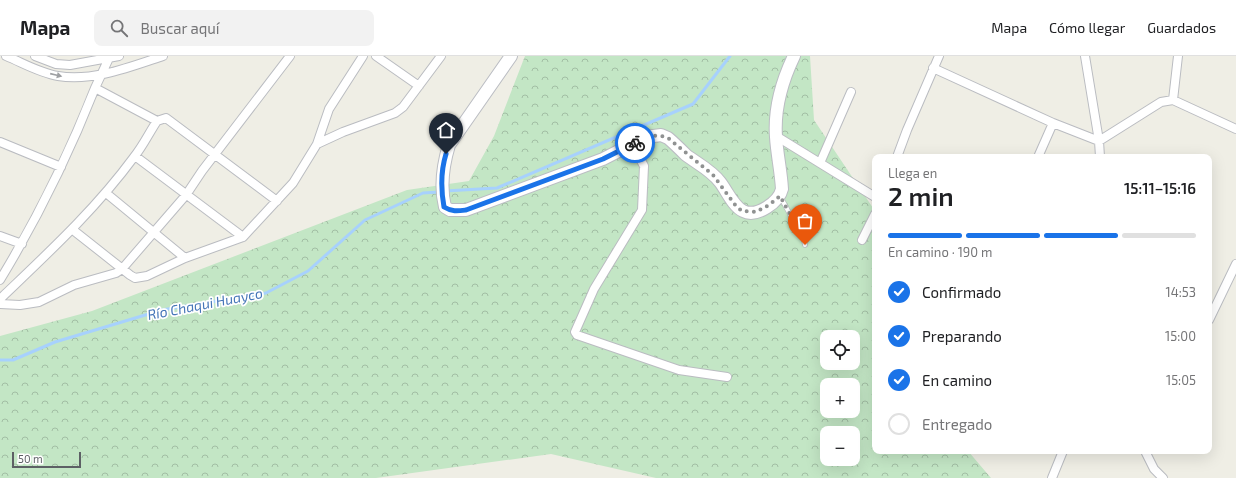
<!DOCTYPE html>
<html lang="es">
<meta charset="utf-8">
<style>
body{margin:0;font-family:"Exo 2",sans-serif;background:#f2f2f2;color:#202124;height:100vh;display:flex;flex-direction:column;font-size:15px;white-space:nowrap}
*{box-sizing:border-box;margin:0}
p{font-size:13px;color:#757577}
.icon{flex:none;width:22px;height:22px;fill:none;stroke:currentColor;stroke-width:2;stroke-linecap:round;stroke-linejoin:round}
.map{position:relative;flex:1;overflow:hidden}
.drawer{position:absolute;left:872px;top:98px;width:340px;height:300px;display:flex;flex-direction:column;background:#fff;border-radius:8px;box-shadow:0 4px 16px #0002}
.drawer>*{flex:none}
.tools{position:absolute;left:820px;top:274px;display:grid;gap:8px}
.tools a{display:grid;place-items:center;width:40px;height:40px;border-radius:8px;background:#fff;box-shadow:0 4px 16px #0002;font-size:20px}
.scale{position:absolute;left:12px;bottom:10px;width:69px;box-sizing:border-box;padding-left:4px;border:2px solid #5d6065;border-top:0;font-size:11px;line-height:14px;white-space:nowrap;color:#5d6065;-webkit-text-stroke:3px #fff;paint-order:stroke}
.pin{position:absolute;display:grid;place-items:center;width:34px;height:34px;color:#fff;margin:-41px -17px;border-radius:50% 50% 50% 0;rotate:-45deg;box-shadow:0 0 4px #0007}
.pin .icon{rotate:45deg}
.courier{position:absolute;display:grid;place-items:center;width:40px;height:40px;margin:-20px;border:3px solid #1a73e8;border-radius:50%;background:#fff;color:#222;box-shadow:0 1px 5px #0007}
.summary em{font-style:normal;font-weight:600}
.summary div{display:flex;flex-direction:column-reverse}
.summary{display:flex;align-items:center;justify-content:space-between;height:68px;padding:0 16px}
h1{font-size:26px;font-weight:600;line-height:30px}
.bar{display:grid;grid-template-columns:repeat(4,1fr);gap:6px 4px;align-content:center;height:48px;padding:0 16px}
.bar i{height:5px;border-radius:3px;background:#e0e0e0}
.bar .selected{background:#1a73e8}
.bar p{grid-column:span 4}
ol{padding:0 16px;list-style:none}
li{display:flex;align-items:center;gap:12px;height:44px}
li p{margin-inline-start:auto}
li .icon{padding:4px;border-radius:50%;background:#1a73e8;color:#fff;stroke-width:4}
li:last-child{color:#757577}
li i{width:22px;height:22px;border:2px solid #e0e0e0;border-radius:50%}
header{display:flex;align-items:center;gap:24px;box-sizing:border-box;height:56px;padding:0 20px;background:#fff;border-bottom:1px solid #e0e0e0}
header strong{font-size:19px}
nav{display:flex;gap:22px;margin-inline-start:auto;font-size:14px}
.search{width:280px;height:36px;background:#f2f2f2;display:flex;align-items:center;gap:10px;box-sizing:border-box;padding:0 14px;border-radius:8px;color:#757577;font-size:15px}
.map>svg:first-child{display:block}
.forest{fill:url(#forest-crowns);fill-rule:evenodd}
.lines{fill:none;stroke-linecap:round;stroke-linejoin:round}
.stream{stroke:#a7d1fd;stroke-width:3}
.lane-casing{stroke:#babcc1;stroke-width:5.5}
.street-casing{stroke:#babcc1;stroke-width:10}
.secondary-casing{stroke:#bbbdc3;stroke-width:14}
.lane{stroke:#fff;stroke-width:4}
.street{stroke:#fff;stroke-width:8}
.secondary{stroke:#fff;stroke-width:12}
.oneway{fill:#9ea0a3}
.done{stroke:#909292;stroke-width:4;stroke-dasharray:0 7.2}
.route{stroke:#1a73e8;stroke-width:5}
.labels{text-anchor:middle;stroke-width:3.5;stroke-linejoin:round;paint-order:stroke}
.water-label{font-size:14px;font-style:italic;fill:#4676b8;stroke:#fff}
</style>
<header>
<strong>Mapa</strong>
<div class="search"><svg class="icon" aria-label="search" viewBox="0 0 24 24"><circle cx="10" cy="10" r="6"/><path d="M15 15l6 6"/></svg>Buscar aquí</div>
<nav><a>Mapa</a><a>Cómo llegar</a><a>Guardados</a></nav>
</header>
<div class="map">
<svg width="1236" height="422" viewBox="0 0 1236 422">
<defs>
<pattern id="forest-crowns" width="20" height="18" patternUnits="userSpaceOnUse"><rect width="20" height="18" fill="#c3e6c5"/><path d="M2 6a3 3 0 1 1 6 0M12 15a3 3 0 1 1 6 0" fill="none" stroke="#a2bea4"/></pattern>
</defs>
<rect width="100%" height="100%" fill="#efeee5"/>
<path class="forest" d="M525,0H810L814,64L875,155V395H968L991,422H656L551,398L376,422H0V280L92,255L407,134L469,125L494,80ZM827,281H853V307H827ZM827,329H853V355H827ZM827,377H853V403H827Z"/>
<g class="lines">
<path class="stream" d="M445,135L497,132L693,48L730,0
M0,304H13L55,286L162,254L266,237L308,215L365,164L423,137L439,136"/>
<defs>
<path id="lane" d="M780,140L804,184L805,189"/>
<path id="street" d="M6,0C23,7 40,17 58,20C92,26 130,11 163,0
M35,0L56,8L70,9L119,0
M110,0L95,32L157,65L166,62L277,145
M376,0L419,30
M1085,0L1099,85L1100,101
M933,12L1053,67L1099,85L1161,46L1173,44L1236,73
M1173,44L1178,0
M776,80L875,141
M0,86L61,111
M317,88L329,53L363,0
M632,88L644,110L642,154L594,233L575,276L577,279L679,314L727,321
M135,100L243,181
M897,101L907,74L939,0
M1038,101L1053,67
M820,107L851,36
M106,137L185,202
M73,174L130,219L135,222L147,220L185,202L243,181L293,127L317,88L343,76L395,57L403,51L441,0
M0,180L22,188
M862,184L875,158
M0,224C37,163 69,98 95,32
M0,243C47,198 95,154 134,101C143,90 149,77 157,65
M0,248L20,249L39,246L74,229L116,217L122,213L186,139L202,115L290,0
M1209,264L1236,208
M1145,395L1154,413L1163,422
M1052,422L1063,395"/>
<path id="secondary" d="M511,0L449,89C443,109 440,131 445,151L450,154H466L603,103L646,81L661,79L668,82C674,87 680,93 686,99C698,108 711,114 720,126C727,135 733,150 743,155C757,162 779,146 782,133C781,115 777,98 776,81C774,53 782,25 794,0"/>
</defs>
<use href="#lane" class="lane-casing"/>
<use href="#street" class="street-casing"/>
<use href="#secondary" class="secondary-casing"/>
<use href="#lane" class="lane"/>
<use href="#street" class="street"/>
<use href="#secondary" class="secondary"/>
</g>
<defs><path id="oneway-solid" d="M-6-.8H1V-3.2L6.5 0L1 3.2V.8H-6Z"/></defs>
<use class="oneway" href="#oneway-solid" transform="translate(56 19) rotate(13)"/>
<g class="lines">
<path class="done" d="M635,87C647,81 655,77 668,82L713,119L736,150L742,155L756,156L769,149L780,140L804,184L805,189"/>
<path class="route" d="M446,98C441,114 441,134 444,151C452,156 458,155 466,154L603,103L635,87"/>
</g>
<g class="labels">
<g class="water-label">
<text transform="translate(205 248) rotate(-11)" y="5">Río Chaqui Huayco</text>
</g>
</g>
</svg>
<div class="tools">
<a><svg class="icon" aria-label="locate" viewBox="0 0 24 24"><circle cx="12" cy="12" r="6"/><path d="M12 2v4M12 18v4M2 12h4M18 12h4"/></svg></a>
<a>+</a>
<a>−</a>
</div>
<div class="scale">50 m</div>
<div class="pin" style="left:805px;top:189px;background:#ea580c"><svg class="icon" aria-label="bag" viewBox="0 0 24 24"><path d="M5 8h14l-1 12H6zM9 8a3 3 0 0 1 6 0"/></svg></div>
<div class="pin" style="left:446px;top:98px;background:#1f2937"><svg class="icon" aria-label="home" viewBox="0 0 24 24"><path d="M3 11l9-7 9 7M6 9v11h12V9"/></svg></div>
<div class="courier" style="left:635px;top:87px"><svg class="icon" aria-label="bike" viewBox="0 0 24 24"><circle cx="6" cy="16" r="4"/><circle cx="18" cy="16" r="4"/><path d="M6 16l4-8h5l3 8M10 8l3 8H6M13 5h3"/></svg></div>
<section class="drawer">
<div class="summary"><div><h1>2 min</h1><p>Llega en</p></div><em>15:11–15:16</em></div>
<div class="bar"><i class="selected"></i><i class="selected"></i><i class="selected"></i><i></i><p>En camino · 190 m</p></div>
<ol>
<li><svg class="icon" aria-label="check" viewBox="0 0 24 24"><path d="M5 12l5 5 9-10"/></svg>Confirmado<p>14:53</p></li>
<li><svg class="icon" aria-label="check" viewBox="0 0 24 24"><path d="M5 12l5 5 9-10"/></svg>Preparando<p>15:00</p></li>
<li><svg class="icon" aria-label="check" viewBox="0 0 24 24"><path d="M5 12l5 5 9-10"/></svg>En camino<p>15:05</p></li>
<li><i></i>Entregado</li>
</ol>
</section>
</div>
